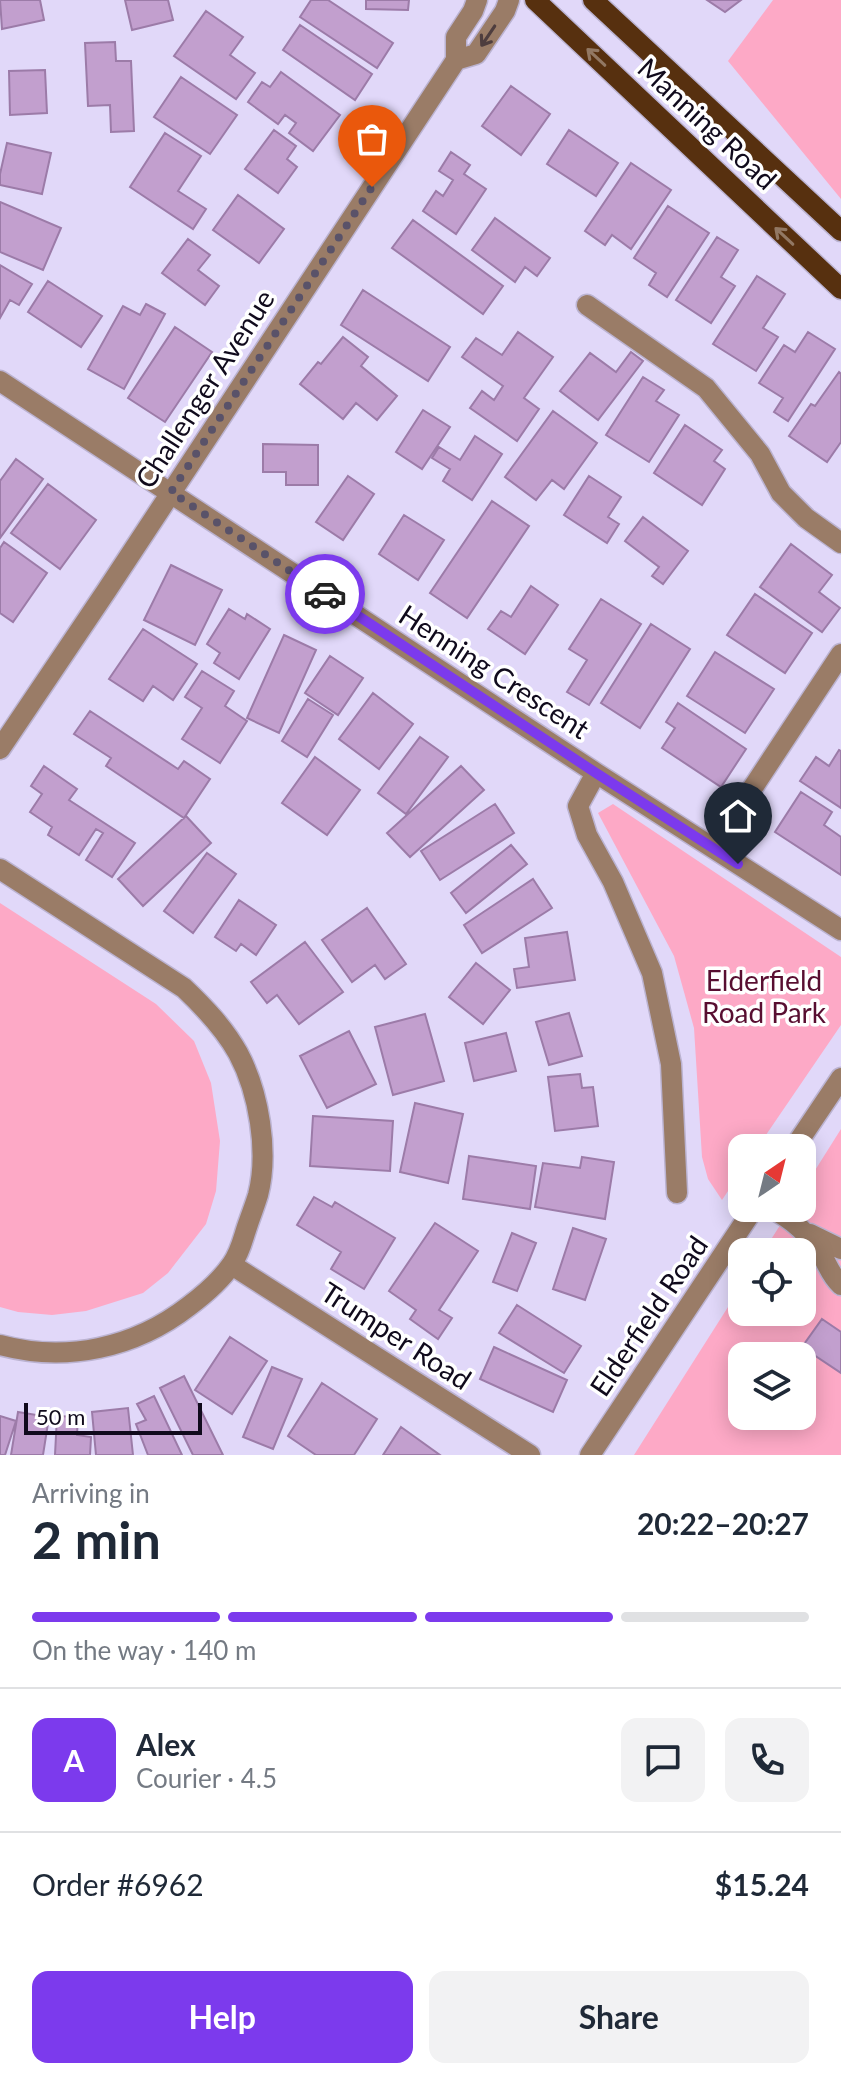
<!DOCTYPE html>
<meta charset="utf-8">
<style>
body{margin:0;font-family:Lato,sans-serif;background:#f2f2f3;color:#1f2937;height:100vh;display:flex;flex-direction:column;font-size:30px;white-space:nowrap}
*{box-sizing:border-box;margin:0}
p{font-size:26px;color:#747a83}
.icon{flex:none;width:44px;height:44px;fill:none;stroke:currentColor;stroke-width:2;stroke-linecap:round;stroke-linejoin:round}
.map{position:relative;height:1455px;overflow:hidden}
.sheet{display:flex;flex-direction:column;background:#fff;flex:1}
.sheet>*{flex:none}
.needle{width:52px;rotate:35deg}
.tools{position:absolute;left:728px;top:1134px;display:grid;gap:16px}
.tools a{display:grid;place-items:center;width:88px;height:88px;border-radius:16px;background:#fff;box-shadow:0 4px 20px #0003;font-size:40px}
.scale{position:absolute;left:24px;bottom:20px;width:178px;box-sizing:border-box;padding-left:8px;border:4px solid #100a1c;border-top:0;font-size:22px;line-height:28px;white-space:nowrap;color:#100a1c;-webkit-text-stroke:6px #fff;paint-order:stroke}
.pin{position:absolute;display:grid;place-items:center;width:68px;height:68px;color:#fff;margin:-82px -34px;border-radius:50% 50% 50% 0;rotate:-45deg;box-shadow:0 0 8px #0007}
.pin .icon{rotate:45deg}
.courier{position:absolute;display:grid;place-items:center;width:80px;height:80px;margin:-40px;border:6px solid #7c3aed;border-radius:50%;background:#fff;color:#222;box-shadow:0 2px 10px #0007}
.headline em{font-style:normal;font-weight:700}
.headline div{display:flex;flex-direction:column-reverse}
.headline{display:flex;align-items:center;justify-content:space-between;height:136px;padding:0 32px}
h1{font-size:52px;font-weight:700;line-height:60px}
.bar{display:grid;grid-template-columns:repeat(4,1fr);gap:12px 8px;align-content:center;height:96px;padding:0 32px}
.bar i{height:10px;border-radius:6px;background:#e0e1e3}
.bar .on{background:#7c3aed}
.bar p{grid-column:span 4}
.line{display:flex;align-items:center;gap:20px;padding:0 32px;border-top:2px solid #e0e1e3}
.line div{flex:1}
.round{display:grid;place-items:center;flex:none;width:84px;height:84px;border-radius:16px;background:#f2f2f3}
.action{display:flex;gap:16px;margin-top:auto;padding:16px 32px}
.action a{flex:1;height:92px;border-radius:16px;background:#7c3aed;color:#fff;font-size:32px;font-weight:700;line-height:92px;text-align:center}
.action a+a{background:#f2f2f3;color:#1f2937}
.map>svg:first-child{display:block}
.green{fill:#fda9c6;fill-rule:evenodd}
.building{fill:#c29fce;stroke:#9c7ba8;stroke-width:2}
.lines{fill:none;stroke-linecap:round;stroke-linejoin:round}
.minor-casing{stroke:#bbb3d1;stroke-width:23}
.major-casing{stroke:#bbb3d1;stroke-width:23}
.minor{stroke:#9a7c67;stroke-width:20}
.major{stroke:#57300f;stroke-width:20}
.oneway{stroke:#4e3d3e}
.oneway2{stroke:#927863}
.done{stroke:#595269;stroke-width:8;stroke-dasharray:0 14.4}
.route{stroke:#7c3aed;stroke-width:10}
.labels{text-anchor:middle;stroke-width:7;stroke-linejoin:round;paint-order:stroke}
.street-label{font-size:28px;fill:#100a1c;stroke:#fff}
.park-label{font-size:28px;fill:#580e31;stroke:#fff}
</style>
<div class="map">
<svg width="841" height="1455" viewBox="0 0 841 1455">
<rect width="100%" height="100%" fill="#e1d8f9"/>
<path class="green" d="M773,0H841V199L728,61Z
M613,804L841,957V1025L757,1148H742V1170L722,1200L708,1179L702,1157L694,1028L674,956L598,813Z
M0,903L156,1004L194,1041L211,1083L220,1141L216,1191L206,1224L168,1273L143,1293L86,1311L52,1315L18,1312L0,1307Z
M841,1129V1455H634L742,1285V1312H802V1252H763L791,1208H802V1191ZM742,1356H802V1416H742Z"/>
<path class="building" d="M0,0H40L44,20L2,29Z
M125,0H168L173,20L132,30Z
M311,0H328L393,43L377,68L300,17Z
M366,0H409L408,10L366,9Z
M707,0H741L725,12Z
M206,11L243,37L230,55L255,73L236,99L174,56Z
M300,25L372,74L355,100L283,50Z
M115,42L116,61H131L134,131L111,132L110,105L88,106L85,43Z
M45,70L47,113L10,115L9,71Z
M281,72L340,115L313,151L289,133L296,123L285,115L278,124L248,102L262,82L270,87Z
M181,77L237,115L210,154L154,117Z
M511,86L550,114L521,155L482,126Z
M274,130L296,146L287,159L297,167L278,193L245,169Z
M569,130L618,163L596,196L547,164Z
M165,133L201,156L178,191L206,209L193,229L130,187Z
M7,143L51,153L42,194L0,185V174Z
M451,152L470,165L464,174L486,189L456,234L423,211L436,191L443,196L453,180L439,171Z
M631,163L671,190L631,249L612,235L605,245L585,231Z
M238,195L284,229L259,263L213,230Z
M0,202L61,228L43,270L0,252Z
M668,206L709,233L667,297L649,285L656,273L634,258Z
M495,218L550,258L537,276L525,267L515,282L472,250Z
M413,220L503,286L483,314L392,248Z
M717,237L738,250L721,277L735,286L711,323L676,300Z
M188,239L210,255L198,270L219,286L205,305L162,273Z
M0,265L32,284L19,305L10,300L0,318Z
M757,276L785,294L763,328L778,337L756,371L713,344Z
M48,281L102,316L81,347L28,312Z
M363,290L450,347L428,381L341,325Z
M146,304L165,314L124,389L88,369L123,306L140,315Z
M175,327L212,352L165,422L128,398Z
M518,332L553,357L524,398L539,409L517,441L470,408L482,391L494,400L503,386L462,357L476,338L502,355Z
M808,332L835,349L788,421L774,412L783,398L759,383L784,345L795,352Z
M343,337L368,357L361,366L397,396L377,420L356,403L343,419L300,384L318,362L321,364Z
M631,352L643,361L598,420L560,391L590,353L616,372Z
M839,372L841,374V442L827,462L789,436L811,404L815,406Z
M643,377L664,390L656,401L679,415L649,462L606,435Z
M423,410L450,427L422,469L396,452Z
M553,411L597,443L564,489L552,480L536,500L505,477Z
M685,425L722,450L714,461L725,469L702,505L654,473Z
M475,436L502,454L472,500L443,481L450,469L432,458L439,447L460,460Z
M263,444L318,445V485H286V472H263Z
M16,459L43,479L0,538V481Z
M348,476L374,494L343,540L316,522Z
M589,476L621,497L608,517L619,524L607,543L564,515Z
M48,484L96,520L60,569L11,533Z
M492,501L529,526L467,618L430,593Z
M404,515L444,540L418,580L379,554Z
M643,517L688,551L663,584L652,576L659,567L625,541Z
M4,542L47,573L13,622L0,613V548Z
M791,544L832,575L819,592L840,608L822,632L760,587Z
M171,565L222,590L195,645L144,620Z
M531,586L558,605L525,654L488,629L501,611L511,617Z
M755,594L812,633L785,673L727,635Z
M601,599L641,624L589,705L567,692L587,660L569,649Z
M229,609L245,619L247,614L270,629L239,679L214,663L220,653L207,644Z
M651,624L690,649L640,728L601,703Z
M143,629L197,664L173,700L153,686L143,701L109,679Z
M284,635L316,650L279,733L247,718Z
M715,652L774,689L745,733L687,696Z
M330,656L363,678L338,715L305,693Z
M202,671L234,691L225,706L247,721L220,763L182,739L202,708L185,697Z
M373,693L413,724L379,769L339,739Z
M308,699L333,715L307,757L282,741Z
M678,703L746,749L721,787L662,748L675,728L666,722Z
M90,711L178,769L184,761L210,779L184,818L106,766L111,758L74,734Z
M420,737L448,757L406,814L378,793Z
M839,750L841,751V808L800,781L816,757L829,766Z
M315,757L360,790L327,835L282,803Z
M44,766L77,789L69,800L135,843L112,877L86,860L103,833L96,829L79,855L48,835L52,827L30,812L42,794L31,786Z
M461,766L484,790L410,857L387,833Z
M801,792L832,812L824,825L841,837V875L775,832Z
M495,804L514,833L440,880L421,851Z
M186,816L211,843L143,906L118,879Z
M511,845L527,864L466,913L451,893Z
M207,853L236,874L193,933L164,911Z
M533,879L552,908L482,953L464,925Z
M239,900L276,925L256,955L241,944L236,951L215,937Z
M367,908L406,964L385,979L375,965L352,982L322,940Z
M567,932L575,980L517,988L514,969L529,967L525,938Z
M305,942L343,992L299,1024L277,995L267,1003L251,982Z
M476,963L510,990L483,1024L449,997Z
M569,1013L582,1056L549,1065L536,1022Z
M425,1014L444,1081L393,1095L375,1027Z
M349,1031L376,1084L327,1108L300,1056Z
M506,1033L516,1071L474,1081L465,1043Z
M580,1074L582,1088L593,1087L598,1126L555,1131L548,1077Z
M415,1103L463,1114L448,1183L400,1172Z
M313,1116L393,1121L390,1171L310,1166Z
M469,1156L536,1166L530,1209L463,1199Z
M582,1157L614,1162L605,1219L535,1207L543,1163L580,1168Z
M314,1197L332,1207L335,1202L395,1238L364,1289L331,1269L341,1252L297,1225Z
M435,1223L478,1251L439,1310L452,1318L438,1339L410,1319L416,1310L389,1291Z
M573,1228L606,1239L585,1300L553,1289Z
M512,1233L536,1243L517,1291L493,1282Z
M517,1305L581,1346L564,1373L499,1333Z
M822,1319L841,1332V1373L802,1347Z
M230,1337L267,1361L232,1414L195,1390Z
M494,1347L567,1380L553,1412L480,1379Z
M272,1367L302,1379L273,1449L243,1437Z
M184,1376L223,1455H193L160,1388Z
M322,1383L377,1419L354,1455H316L288,1436Z
M154,1396L182,1455H148L136,1424L146,1420L137,1404Z
M128,1408L133,1455H96L92,1412Z
M18,1412L49,1417L43,1455H11Z
M0,1416L16,1421L5,1455H0Z
M57,1416L78,1417L77,1435L91,1437L90,1455H55Z
M401,1427L440,1455H383Z"/>
<g class="lines">
<defs>
<path id="minor" d="M456,60L476,54L505,11L509,0
M587,305L706,388L760,454L781,493L806,518L841,543
M0,381L596,773L841,930
M0,749L107,590L456,60V37L473,11L477,0
M596,773L578,806L587,835L613,882L652,973L671,1064L677,1193
M713,848L841,654
M0,869L184,988C205,1008 224,1028 238,1053C259,1092 269,1152 258,1195C255,1205 251,1215 248,1224C243,1238 241,1251 232,1264C221,1280 205,1294 189,1306C135,1348 66,1363 0,1345
M794,1148L841,1078
M770,1208C793,1219 810,1235 823,1257C829,1268 832,1277 841,1285
M810,1234L841,1249
M232,1265L530,1455
M590,1455L754,1208"/>
<path id="major" d="M535,0L841,289
M593,0L841,231"/>
</defs>
<use href="#minor" class="minor-casing"/>
<use href="#major" class="major-casing"/>
<use href="#minor" class="minor"/>
<use href="#major" class="major"/>
</g>
<defs><path id="oneway-shaft" d="M-6 0H5M1.5-3L5.5 0L1.5 3" fill="none" stroke-width="1.6" stroke-linecap="round" stroke-linejoin="round" transform="scale(2)"/></defs>
<use class="oneway" href="#oneway-shaft" transform="translate(488 36) rotate(124)"/>
<g class="oneway2">
<use href="#oneway-shaft" transform="translate(596 57) rotate(-137)"/>
<use href="#oneway-shaft" transform="translate(784 236) rotate(-137)"/>
</g>
<g class="lines">
<path class="done" d="M325,594L171,492L372,187"/>
<path class="route" d="M325,594L596,773L738,864"/>
</g>
<g class="labels">
<g class="street-label">
<text transform="translate(707 124) rotate(43)" y="10">Manning Road</text>
<text transform="translate(205 389) rotate(-57)" y="10">Challenger Avenue</text>
<text transform="translate(494 672) rotate(33)" y="10">Henning Crescent</text>
<text transform="translate(649 1316) rotate(-56)" y="10">Elderfield Road</text>
<text transform="translate(396 1336) rotate(33)" y="10">Trumper Road</text>
</g>
<g class="park-label">
<text x="764" y="991">Elderfield<tspan x="764" dy="32">Road Park</tspan></text>
</g>
</g>
</svg>
<div class="tools">
<a><svg class="needle" viewBox="-14 -14 28 28"><path d="M0-13l5 13h-10z" fill="#e53935"/><path d="M0 13l5-13h-10z" fill="#747a83"/></svg></a>
<a><svg class="icon" aria-label="locate" viewBox="0 0 24 24"><circle cx="12" cy="12" r="6"/><path d="M12 2v4M12 18v4M2 12h4M18 12h4"/></svg></a>
<a><svg class="icon" aria-label="layers" viewBox="0 0 24 24"><path d="M12 4l9 5-9 5-9-5zM3 14l9 5 9-5"/></svg></a>
</div>
<div class="scale">50 m</div>
<div class="pin" style="left:372px;top:187px;background:#ea580c"><svg class="icon" aria-label="bag" viewBox="0 0 24 24"><path d="M5 8h14l-1 12H6zM9 8a3 3 0 0 1 6 0"/></svg></div>
<div class="pin" style="left:738px;top:864px;background:#1f2937"><svg class="icon" aria-label="home" viewBox="0 0 24 24"><path d="M3 11l9-7 9 7M6 9v11h12V9"/></svg></div>
<div class="courier" style="left:325px;top:594px"><svg class="icon" aria-label="car" viewBox="0 0 24 24"><path d="M5 17H2v-5l4-1 3-4h7l3 4 3 1v5h-3M9 17h6M6 11h13"/><circle cx="7" cy="17" r="2"/><circle cx="17" cy="17" r="2"/></svg></div>
</div>
<section class="sheet">
<div class="headline"><div><h1>2 min</h1><p>Arriving in</p></div><em>20:22–20:27</em></div>
<div class="bar"><i class="on"></i><i class="on"></i><i class="on"></i><i></i><p>On the way · 140 m</p></div>
<div class="line" style="height:144px"><b class="round" style="background:#7c3aed;color:#fff">A</b><div><b>Alex</b><p>Courier · 4.5</p></div><a class="round"><svg class="icon" aria-label="chat" viewBox="0 0 24 24"><path d="M4 5h16v11H9l-5 4z"/></svg></a><a class="round"><svg class="icon" aria-label="phone" viewBox="0 0 24 24"><path d="M5 4h4l2 5-3 2q2 4 5 5l2-3 5 2v4C11 20 4 13 5 4z"/></svg></a></div>
<div class="line" style="height:104px"><div>Order #6962</div><b>$15.24</b></div>
<div class="action"><a>Help</a><a>Share</a></div>
</section>
